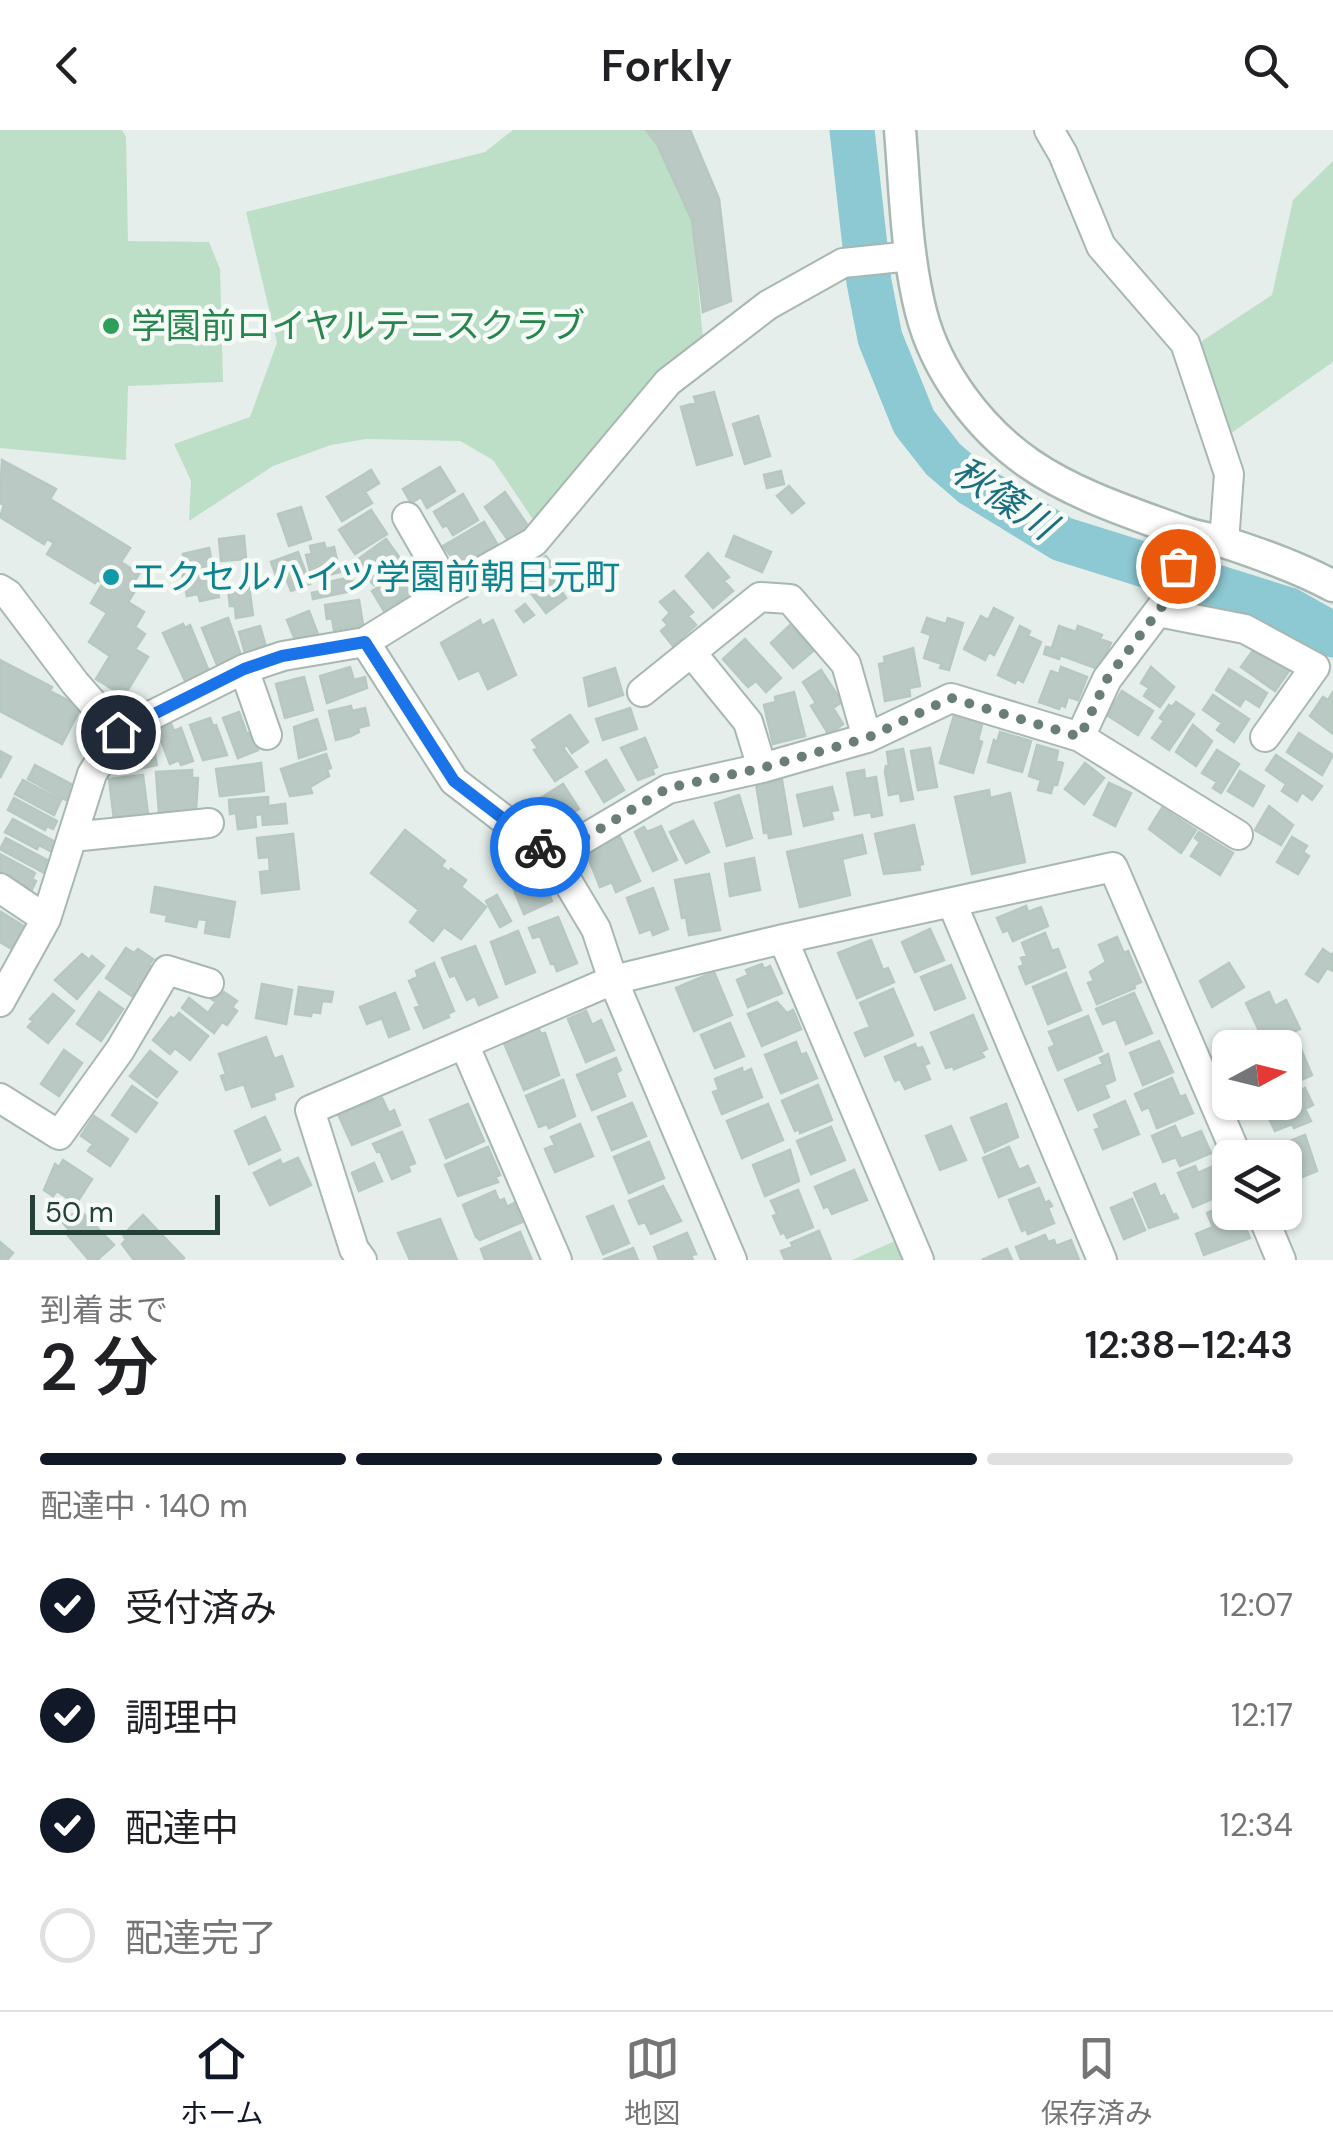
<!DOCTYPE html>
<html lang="ja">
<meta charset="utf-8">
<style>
body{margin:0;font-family:"DM Sans","Noto Sans JP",sans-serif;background:#f6f6f6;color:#202124;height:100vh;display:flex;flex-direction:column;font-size:38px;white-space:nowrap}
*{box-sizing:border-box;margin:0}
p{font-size:32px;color:#757577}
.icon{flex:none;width:55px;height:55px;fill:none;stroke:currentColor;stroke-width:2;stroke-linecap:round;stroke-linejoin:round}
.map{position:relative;height:1130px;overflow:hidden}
.sheet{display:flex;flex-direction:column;background:#fff;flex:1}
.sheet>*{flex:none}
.needle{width:65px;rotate:83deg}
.tools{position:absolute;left:1212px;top:900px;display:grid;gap:20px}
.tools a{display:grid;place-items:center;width:90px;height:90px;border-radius:15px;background:#fff;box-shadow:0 2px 8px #0004;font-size:50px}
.scale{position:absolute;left:30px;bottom:25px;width:190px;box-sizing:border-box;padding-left:10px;border:5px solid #244139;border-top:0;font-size:28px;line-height:35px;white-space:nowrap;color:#244139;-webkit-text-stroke:8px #f6fbf8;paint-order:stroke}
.pin{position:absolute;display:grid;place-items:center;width:85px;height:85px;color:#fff;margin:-42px;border:5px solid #fff;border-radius:50%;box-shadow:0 2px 10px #0007}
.courier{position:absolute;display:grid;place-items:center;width:100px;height:100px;margin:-50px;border:8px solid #1a73e8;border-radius:50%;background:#fff;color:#222;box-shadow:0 2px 12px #0007}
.head em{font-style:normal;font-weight:600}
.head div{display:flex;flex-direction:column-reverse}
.head{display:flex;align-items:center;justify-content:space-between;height:170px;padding:0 40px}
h1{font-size:65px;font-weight:600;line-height:75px}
.bar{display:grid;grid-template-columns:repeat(4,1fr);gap:15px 10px;align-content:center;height:120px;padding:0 40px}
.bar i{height:12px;border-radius:8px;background:#e0e0e0}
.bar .active{background:#111827}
.bar p{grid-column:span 4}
ol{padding:0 40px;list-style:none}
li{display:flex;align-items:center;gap:30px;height:110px}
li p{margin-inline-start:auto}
li .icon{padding:10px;border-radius:50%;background:#111827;color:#fff;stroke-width:4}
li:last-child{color:#757577}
li i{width:55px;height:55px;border:5px solid #e0e0e0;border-radius:50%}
header{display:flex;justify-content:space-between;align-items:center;height:130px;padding:0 40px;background:#fff;font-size:45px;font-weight:600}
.menu{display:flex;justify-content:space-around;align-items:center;height:140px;border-top:2px solid #e0e0e0;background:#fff;font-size:28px;color:#757577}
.menu a{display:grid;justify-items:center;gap:5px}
.menu .active{color:#111827}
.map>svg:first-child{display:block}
.green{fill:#bedfc7}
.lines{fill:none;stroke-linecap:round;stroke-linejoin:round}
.river{stroke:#8dc9d3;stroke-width:45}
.building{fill:#bac9c3;stroke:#b7c8c1;stroke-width:2.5}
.minor-casing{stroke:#a7b7b1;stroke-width:32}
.tertiary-casing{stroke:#a7b7b1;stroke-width:35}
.minor{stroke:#fff;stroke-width:28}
.tertiary{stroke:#fff;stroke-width:30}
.done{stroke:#687e77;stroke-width:10;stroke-dasharray:0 18}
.route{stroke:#1a73e8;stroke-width:12}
.leisure-dot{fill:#2e9e5b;stroke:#f6fbf8;stroke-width:4}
.culture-dot{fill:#0f9aa8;stroke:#f6fbf8;stroke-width:4}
.labels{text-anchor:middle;stroke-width:9;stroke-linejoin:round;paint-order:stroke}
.leisure-label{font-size:35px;fill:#27864d;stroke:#f6fbf8;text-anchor:start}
.culture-label{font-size:35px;fill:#0d838f;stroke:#f6fbf8;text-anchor:start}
.water-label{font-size:38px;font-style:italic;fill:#1c6f7f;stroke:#f6fbf8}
</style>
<header><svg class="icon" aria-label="back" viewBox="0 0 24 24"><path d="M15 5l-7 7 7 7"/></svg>Forkly<svg class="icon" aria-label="search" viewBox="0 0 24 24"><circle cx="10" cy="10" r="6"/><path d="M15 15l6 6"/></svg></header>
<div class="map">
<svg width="1333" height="1130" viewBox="0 0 1333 1130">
<rect width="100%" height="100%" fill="#e5eeea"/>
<path class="green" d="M0,0H122L126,7L128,111L209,112L220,139L223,252L128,256L126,330L0,318Z
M513,0H646L657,14L692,90L703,209L536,394L493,330L460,311L366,309L331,315L273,336L189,391L191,351L174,314L250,287L277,213L246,82L485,22Z
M1333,31V232L1230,304L1193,217L1272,165L1293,70Z
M895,1111L904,1130H852Z"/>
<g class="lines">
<path class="river" d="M852,0L869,152L880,208L914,292L943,329L972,354L1062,409L1289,480L1333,505"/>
</g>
<path class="building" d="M646,0H690L719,69L731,171L703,182L692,90L657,14Z
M714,262L732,325L697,335L681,277L696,273L694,267Z
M758,286L770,326L745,334L733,294Z
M2,330L56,359L50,369L130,418L121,432L139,444L133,454L138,456L128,472L144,482L135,497L145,504L135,519L148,527L124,566L96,549L110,526L89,512L107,483L91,473L103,453L97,450L95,453L47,424L54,413L47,409L44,414L0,387L4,375L0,373Z
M440,337L455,361L427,378L421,367L411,373L403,359Z
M371,340L379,353L365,362L372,373L342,391L327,367Z
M781,341L784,354L767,358L764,345Z
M789,356L804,373L792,383L777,366Z
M505,362L530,399L510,413L485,377Z
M463,364L478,390L453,405L447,395L443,397L434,382Z
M301,377L311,409L289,416L278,384Z
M371,380L387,404L355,424L339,400Z
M484,392L499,417L462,440L443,416Z
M244,406L246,429L221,431L219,409Z
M734,406L771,422L762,442L726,426Z
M386,409L404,434L374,455L353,433Z
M324,413L326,419L334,417L340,442L312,449L306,425L312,424L310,416Z
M209,418L219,467L200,471L198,464L187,466L179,429H184L183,424Z
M298,422L310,454L291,461L286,448L278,451L271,432Z
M708,423L729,447L724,451L733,461L713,478L686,446Z
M546,426L566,454L559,458L566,468L546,483L530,462L535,458L524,442Z
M409,439L417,454L407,461L410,466L403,470L406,475L387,486L372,461Z
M347,448L348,452L354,451L356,460L313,469L312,463L321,461L320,454Z
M249,457L253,485L236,488L235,476H230L228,460Z
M674,461L693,482L688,486L696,495L673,516L661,501L668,495L663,490L670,483L660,472Z
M359,470L363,495L334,500L332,488L327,489L325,475Z
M525,474L534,485L524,492L516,481Z
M994,478L1013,488L994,525L989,522L985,530L964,519L981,486L988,490Z
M309,481L321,512H296L287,490Z
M228,488L243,531L219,540L202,498Z
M927,488L946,494L948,488L963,493L949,540L940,538L942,534L924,528L931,505L922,502Z
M480,490L482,496L493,490L516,545L488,559L479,540L459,549L441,513Z
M183,494L185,498L190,495L210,544L187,555L163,503Z
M790,495L813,521L793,538L771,513Z
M260,496L268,524L247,530L239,502Z
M1020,496L1030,501L1028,506L1041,512L1023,552L1017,549L1015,553L998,545Z
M1059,496L1076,502L1078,496L1102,505L1100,509L1111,513L1098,539L1060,525L1059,529L1044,524L1046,517L1052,518Z
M745,509L781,548L766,562L756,551L748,557L723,529Z
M913,518L920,556L909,558L910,566L885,571L879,534L885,533L884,527Z
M1254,519L1262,525L1266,520L1291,538L1275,561L1241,537Z
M0,530L52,557L50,561L81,577L62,614L0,581Z
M350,537L354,550L365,547L367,558L327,573L320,546Z
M1061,537L1087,547L1078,570L1068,567L1065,577L1061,575L1059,579L1039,572L1051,541L1059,544Z
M1151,537L1174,557L1160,577L1144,566L1149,558L1141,553Z
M615,538L623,565L589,576L584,548Z
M1229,539L1267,563L1259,577L1245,568L1240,576L1216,560Z
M821,540L842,572L833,578L843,594L829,605L811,576L816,573L803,552Z
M304,547L313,580L285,588L276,554Z
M1122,561L1153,581L1138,605L1107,585Z
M794,562L805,606L773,614L764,575L776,572L775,567Z
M1333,562V604L1310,586L1323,567L1328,570Z
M1213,565L1249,589L1234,612L1217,600L1222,593L1203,580Z
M1176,572L1194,584L1169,620L1152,608L1164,591L1160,588L1169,575L1172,577Z
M351,576L352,581L365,578L369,595L358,598L359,602L351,606L336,610L329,581Z
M630,578L637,599L603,610L596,589Z
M239,582L247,604L251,602L258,620L238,628L223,588Z
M955,582L983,591L978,610L982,612L973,643L940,633Z
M570,585L588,612L572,623L567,615L563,618L577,637L555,651L534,620L538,618L532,610Z
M210,588L213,596L216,595L227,625L203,630L190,595Z
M317,589L326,619L299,628L294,597Z
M171,594L174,601L181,598L193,631L181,635L179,630L170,634L157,600Z
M1193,595L1212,611L1196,636L1176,622Z
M1000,602L1031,611L1022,642L988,632L994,610L997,612Z
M1299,603L1333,625L1322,645L1287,622Z
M151,605L157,635L128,641L123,619L133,617L132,609Z
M645,608L657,637L652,639L654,644L638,650L621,618Z
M1037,615L1058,621L1056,631L1063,633L1057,655H1053L1051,663L1038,660L1041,650L1029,646Z
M930,618L937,657L918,660L911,621Z
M903,619L913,669L901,671L900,663L889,665L885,642L886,636H889L887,622Z
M1217,620L1239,634L1221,663L1213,658L1217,652L1202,643Z
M0,621L11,627L0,648Z
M326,624L331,638L327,640L329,646L310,657L312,663L290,666L281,639Z
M1276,625L1322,656L1312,670L1302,662L1297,671L1282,661L1286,654L1266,640Z
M606,630L624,660L604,672L586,642Z
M261,633L264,661L220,666L216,639Z
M1085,633L1104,648L1084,674L1065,659Z
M35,635L71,654L69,658L74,660L68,671L28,649Z
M192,640V648H198L196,680L159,683L156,642Z
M864,640L865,649L876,647L882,685L872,687L871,682L855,685L847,643Z
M1240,641L1264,656L1253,676L1228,661Z
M143,645L148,685L114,689L109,649Z
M23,650L61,670L54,685L15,664Z
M782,650L791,704L769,708L768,702L764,703L756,654Z
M1109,653L1131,663L1115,696L1094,685Z
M563,654L579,679L559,692L554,684L544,691L533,673Z
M832,657L838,680L831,681L833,689L804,696L797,665Z
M989,660L990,668L1010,663L1025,732L972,744L955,667Z
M739,665L752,708L727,716L715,673Z
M268,667V676L285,674L287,693L263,695L262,684L255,685L256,697L238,699L236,683L230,684L229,670Z
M14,668L57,691L53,699L47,696L45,700L8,680Z
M1269,676L1293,695L1281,715L1255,700Z
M1162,678L1196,700L1181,723L1149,699Z
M13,689L61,715L56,724L39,715L37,719L5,702Z
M693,691L709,722L686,733L670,702Z
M914,695L923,734L919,735L920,740L884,744L875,704Z
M661,696L677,730L653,741L635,702L644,697L647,702Z
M405,700L445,731L441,736L449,742L451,739L466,750L461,757L486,777L461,809L444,797L433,811L410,792L419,780L371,743Z
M1199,702L1233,723L1220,745L1191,726L1200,712L1195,708Z
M293,704L299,759L262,763L260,742L270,741L269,727L259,728L257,708Z
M862,705L866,723L842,729L850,765L800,777L787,722Z
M620,707L640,751L616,762L612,752L600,757L586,722Z
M1292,707L1307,716L1303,722L1309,726L1298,744L1277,732Z
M6,708L47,730L45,733L56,739L52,747L0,719Z
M0,724L35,743L32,749L36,751L31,761L0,745Z
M754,728L760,760L730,766L725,734Z
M539,740L552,771L524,784L511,753Z
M709,744L720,800L689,805L686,787L682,788L675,750Z
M155,757L235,772L229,807L205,803L207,790L198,789L196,797L166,791L167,785L151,782Z
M653,758L668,799L653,805L651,799L640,803L627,768Z
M497,765L511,791L500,797L486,771Z
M1026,776L1028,782L1041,777L1048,796L1013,811L1008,800L1003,802L997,788Z
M1,782L25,797L12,819L0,812Z
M558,787L577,833L557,841L554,833L551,834L540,806L533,808L529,798Z
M930,799L944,830L915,842L902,812Z
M518,801L535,842L506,854L491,812Z
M1045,803L1052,821L1058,819L1065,837L1026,854L1019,837L1024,835L1021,828L1027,826L1022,813Z
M1117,807L1124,823L1128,821L1141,852L1134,855L1135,858L1097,874L1088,853L1094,851L1090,842L1106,832L1099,815Z
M871,810L883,840L888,838L894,852L857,868L838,823Z
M475,816L497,867L479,875L475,866L467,870L455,845L450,847L442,828Z
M126,818L134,823L138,819L153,829L149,835L153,838L133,867L106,848Z
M1323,819L1331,825L1333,823V841L1327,838L1318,852L1306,844Z
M82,824L89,830L92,826L104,836L77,869L55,850Z
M434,833L454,881L448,884L449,887L424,898L415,878L420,876L409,851L418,847L416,841Z
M1229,833L1244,857L1212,877L1200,851Z
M762,834L764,839L770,836L782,863L748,877L737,850L748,845L746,840Z
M951,835L965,868L935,880L921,847Z
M714,842L732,885L694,901L676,858Z
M1066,843L1081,880L1048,894L1033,857Z
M262,854L292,860L286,894L256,888Z
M299,857L333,862L331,872L322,871L320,883L312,882L311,886L295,884Z
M893,859L913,905L865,926L855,903L870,897L860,873Z
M215,861L221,865L224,862L237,871L232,877L237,881L227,895L222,892L214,903L182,878L189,868L208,883L216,872L210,868Z
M99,862L123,879L101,911L77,894Z
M1269,862L1275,876L1286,870L1300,899L1266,915L1246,873Z
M395,863L409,899L389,907L382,888L367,894L360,877Z
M1134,863L1152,903L1126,914L1116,889L1103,894L1096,879Z
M53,864L74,881L48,913L28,897L33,891L30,889Z
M777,872L787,883L793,880L801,899L762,916L748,884Z
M586,881L592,895L601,890L614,920L586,932L568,889Z
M179,883L208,906L190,930L175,918L170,924L153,910L171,887L174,889Z
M973,885L987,919L981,922L984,927L954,939L953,936L946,938L931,903Z
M1088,886L1102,921L1058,940L1049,918L1055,915L1049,902Z
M730,893L744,926L715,938L701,905Z
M538,898L541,904L545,903L559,945L524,960L504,913Z
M266,907L274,929L282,926L293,956L273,963L275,969L252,977L244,954L226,960L221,946L226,944L219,924Z
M1297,910L1312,945L1285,957V918H1280Z
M1159,911L1173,942L1143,955L1130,923Z
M796,912L801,925L806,923L817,948L781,963L765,925Z
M915,914L917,919L922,917L929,933L924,935L930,949L905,959L900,949L895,951L885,927Z
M64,920L82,933L59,966L41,954Z
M150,921L177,942L157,967L130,946Z
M1108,924L1115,950L1104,955L1109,967L1078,980L1065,950L1103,934L1100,928Z
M616,928L621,940L616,943L625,966L592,980L577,945Z
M742,938L743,943L751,939L762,967L722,984L713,962L719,960L715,949Z
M1172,948L1180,967L1185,965L1193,983L1157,998L1149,977L1142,980L1135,964Z
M563,950L575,986L549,998L547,994L539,997L526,966Z
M818,955L832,990L800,1003L799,999L795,1001L782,971Z
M132,956L157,973L136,1002L112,985Z
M1305,958L1313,975L1305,979L1311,991L1294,998L1292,994L1275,1001L1264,978L1285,972V968Z
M382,968L389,983L394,980L400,995L352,1015L338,984Z
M1125,971L1139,1004L1103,1019L1095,1000L1100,998L1094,985Z
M632,973L646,1006L612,1020L598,987Z
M468,974L484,1011L446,1028L430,990Z
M768,974L783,1010L742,1028L727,991Z
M1006,974L1018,1007L985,1022L971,988Z
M94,986L128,1009L110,1036L88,1021L93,1014L81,1006Z
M265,987L280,1020L249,1034L235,1001Z
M580,994L593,1026L555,1042L545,1019L555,1015L551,1007Z
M951,996L966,1030L940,1040L926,1006Z
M1175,996L1181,1009L1201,1001L1211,1023L1180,1036L1176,1027L1163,1032L1152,1006Z
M831,997L845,1030L811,1044L797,1011Z
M402,1002L415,1033L408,1036L410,1041L392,1049L380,1021L377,1022L373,1014Z
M1305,1005L1317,1041L1285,1054V1028H1270L1267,1020Z
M649,1012L664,1048L629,1063L614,1027Z
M488,1017L500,1045L495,1047L498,1052L458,1066L445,1035Z
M1009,1017L1019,1040L1028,1036L1035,1052L999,1067L983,1028Z
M790,1020L799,1051L765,1066L753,1035Z
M298,1028L311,1055L270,1075L254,1043L280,1030L282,1035Z
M63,1030L92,1049L76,1074L57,1061L53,1066L44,1060L55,1034L59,1037Z
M374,1033L382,1051L359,1061L352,1043Z
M1216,1035L1228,1062L1193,1077L1178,1043L1195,1036L1198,1043Z
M854,1040L867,1070L832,1084L828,1076L824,1078L815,1057Z
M1155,1054L1160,1067L1164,1065L1173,1085L1176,1084L1178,1088L1149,1098L1134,1063Z
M663,1056L681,1091L651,1104L645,1092L639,1094L629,1071Z
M1039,1058L1045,1073L1049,1071L1052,1076L1048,1078L1054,1093L1028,1104L1026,1099L1022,1101L1009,1070Z
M798,1060L813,1097L787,1108L784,1102L781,1104L773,1086L777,1084L771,1071Z
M495,1061L499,1071L504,1069L507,1077L514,1073L522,1092L480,1110L476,1107L463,1075Z
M1132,1069L1145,1100L1124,1109L1111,1078Z
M1230,1073V1082H1239L1250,1108L1204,1125L1196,1104L1213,1097L1207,1083Z
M613,1076L629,1113L603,1124L587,1087Z
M79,1079L114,1115L97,1130H89L66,1103L69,1100L63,1093Z
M143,1085L184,1128L182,1130H134L122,1114L126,1110L123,1105Z
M440,1089L457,1130H410L398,1103Z
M819,1101L831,1130H785L781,1121L793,1117L791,1113Z
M520,1102L532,1130H485L481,1119Z
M687,1103L696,1124L691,1125L693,1130H659L654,1117Z
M1045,1105L1048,1112L1054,1110L1056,1116L1071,1110L1079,1130H1021L1016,1117Z
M0,1112L13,1123L7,1130H0Z
M633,1118L638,1130H603Z
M1007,1119L1012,1130H982Z"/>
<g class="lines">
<defs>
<path id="minor" d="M1049,0L1063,24L1101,116L1185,213L1229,344L1224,412
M0,459L8,464L75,553L118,602
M449,460L534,412L668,252L768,175L843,133L911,126
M1158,482L1245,499L1315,537L1265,607
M365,512L454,651L553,727L596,799L613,850L732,1130
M691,522L748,592L762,638
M244,539L267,605
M642,562L760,467L790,469L846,534L867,608
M1080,607L1107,549L1169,467L1188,404
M72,707L209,693
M553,727L668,659L762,638L867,608L951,568L1080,607L1238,705
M0,758L46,789
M952,773L1102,1130
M783,809L919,1130
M0,872L46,789L92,644L118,602L244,539L283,526L365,512L449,460L407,387
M465,916L557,1130
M0,968L59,1005L120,920L167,840L209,853
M1261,1082L1281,1130
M362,1130L354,1119L310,980L613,850L783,809L1113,737L1238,1028"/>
<path id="tertiary" d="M900,0C905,60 906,123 921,182C936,241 979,299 1030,334C1075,365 1132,383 1183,402C1197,407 1212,409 1227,413C1263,425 1300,438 1333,456"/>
</defs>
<use href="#minor" class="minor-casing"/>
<use href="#tertiary" class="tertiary-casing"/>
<use href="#minor" class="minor"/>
<use href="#tertiary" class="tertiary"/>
</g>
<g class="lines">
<path class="done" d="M540,717L553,727L668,658L762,638L867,608L951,568L1080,607L1107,549L1169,467L1178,436"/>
<path class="route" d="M118,602L244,539L282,526L365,512L454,651L540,717"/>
</g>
<circle class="leisure-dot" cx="111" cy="196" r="10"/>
<circle class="culture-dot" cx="111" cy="447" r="10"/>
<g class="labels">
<g class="leisure-label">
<text x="131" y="208">学園前ロイヤルテニスクラブ</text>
</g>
<g class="culture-label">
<text x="131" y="459">エクセルハイツ学園前朝日元町</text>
</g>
<g class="water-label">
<text transform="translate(1004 368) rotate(34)" y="13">秋篠川</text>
</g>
</g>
</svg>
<div class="tools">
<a><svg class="needle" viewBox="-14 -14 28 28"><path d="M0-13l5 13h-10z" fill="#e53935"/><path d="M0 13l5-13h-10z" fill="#757577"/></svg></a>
<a><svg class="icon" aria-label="layers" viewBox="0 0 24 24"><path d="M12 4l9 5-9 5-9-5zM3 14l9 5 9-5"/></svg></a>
</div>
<div class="scale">50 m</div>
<div class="pin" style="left:1178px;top:436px;background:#ea580c"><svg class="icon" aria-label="bag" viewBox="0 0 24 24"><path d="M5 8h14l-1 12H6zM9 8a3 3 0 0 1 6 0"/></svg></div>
<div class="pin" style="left:118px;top:602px;background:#1f2937"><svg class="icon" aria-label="home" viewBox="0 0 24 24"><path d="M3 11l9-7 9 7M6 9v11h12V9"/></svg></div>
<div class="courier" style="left:540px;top:717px"><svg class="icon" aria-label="bike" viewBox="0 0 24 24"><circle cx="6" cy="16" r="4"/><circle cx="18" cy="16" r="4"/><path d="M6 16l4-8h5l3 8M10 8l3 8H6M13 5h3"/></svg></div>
</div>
<section class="sheet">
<div class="head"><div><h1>2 分</h1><p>到着まで</p></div><em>12:38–12:43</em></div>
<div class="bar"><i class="active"></i><i class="active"></i><i class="active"></i><i></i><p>配達中 · 140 m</p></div>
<ol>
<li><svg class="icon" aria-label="check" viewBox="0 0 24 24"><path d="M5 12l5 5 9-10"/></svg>受付済み<p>12:07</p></li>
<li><svg class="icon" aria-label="check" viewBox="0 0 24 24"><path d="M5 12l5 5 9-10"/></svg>調理中<p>12:17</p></li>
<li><svg class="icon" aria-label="check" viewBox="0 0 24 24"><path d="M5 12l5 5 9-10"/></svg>配達中<p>12:34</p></li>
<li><i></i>配達完了</li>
</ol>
</section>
<nav class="menu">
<a class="active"><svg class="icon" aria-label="home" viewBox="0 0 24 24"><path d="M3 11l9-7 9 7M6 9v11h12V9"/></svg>ホーム</a>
<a><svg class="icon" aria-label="map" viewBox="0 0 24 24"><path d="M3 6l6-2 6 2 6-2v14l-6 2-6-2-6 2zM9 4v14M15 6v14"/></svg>地図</a>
<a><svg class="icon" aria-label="saved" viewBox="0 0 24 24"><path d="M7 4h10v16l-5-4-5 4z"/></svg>保存済み</a>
</nav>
